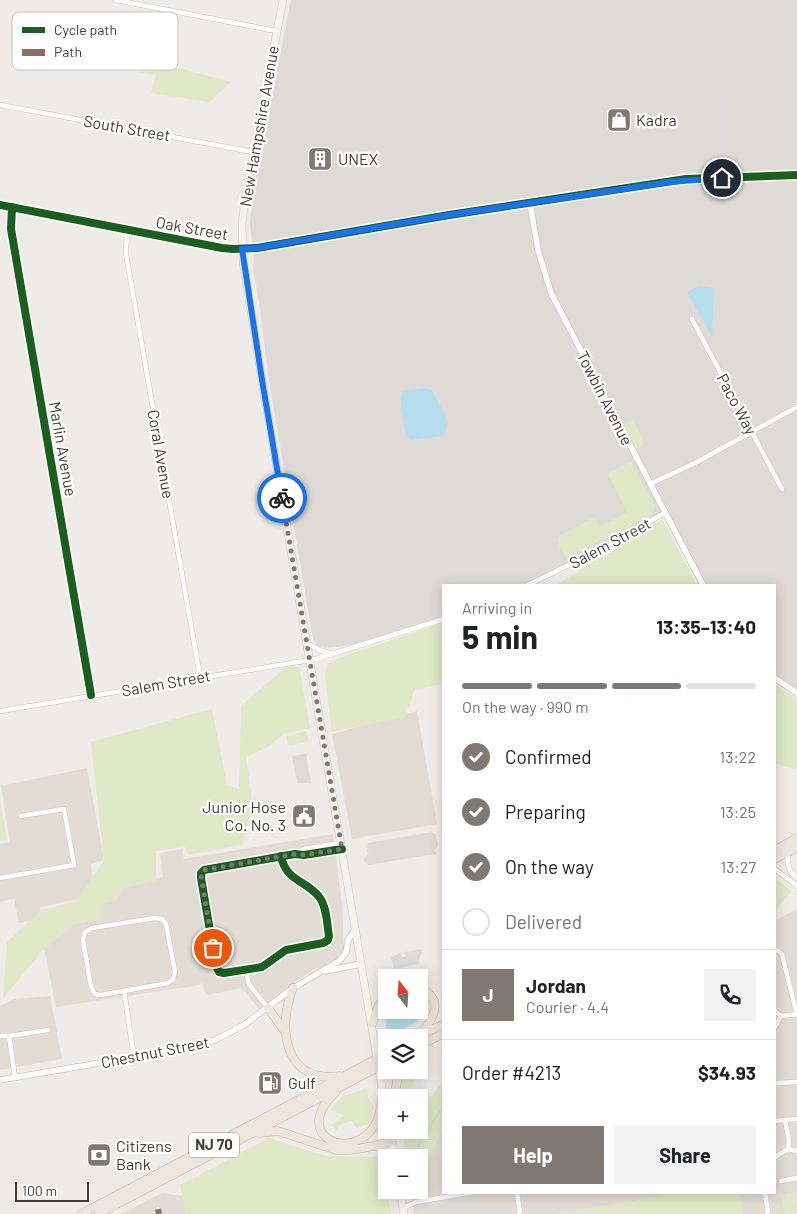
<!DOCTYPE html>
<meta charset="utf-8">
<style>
body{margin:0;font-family:Barlow,sans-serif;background:#f2f2f2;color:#202124;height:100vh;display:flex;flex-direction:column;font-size:19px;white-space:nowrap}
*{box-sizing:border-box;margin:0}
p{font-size:16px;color:#757577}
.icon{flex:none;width:28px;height:28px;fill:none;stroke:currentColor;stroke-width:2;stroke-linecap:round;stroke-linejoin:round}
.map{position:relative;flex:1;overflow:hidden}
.side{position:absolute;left:442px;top:584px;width:334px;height:610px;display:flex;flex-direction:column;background:#fff;border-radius:0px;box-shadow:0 2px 12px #0003}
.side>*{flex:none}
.needle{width:32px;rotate:343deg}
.buttons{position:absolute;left:378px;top:969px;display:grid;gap:10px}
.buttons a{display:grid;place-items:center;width:50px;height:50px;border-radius:0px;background:#fff;box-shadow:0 2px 12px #0003;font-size:25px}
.scale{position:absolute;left:15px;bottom:12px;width:74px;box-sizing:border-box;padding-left:5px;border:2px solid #443c34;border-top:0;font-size:14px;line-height:18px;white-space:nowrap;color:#443c34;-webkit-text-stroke:4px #fff;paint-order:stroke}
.pin{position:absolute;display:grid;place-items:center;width:42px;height:42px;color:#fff;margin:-21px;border:2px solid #fff;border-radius:50%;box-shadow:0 1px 5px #0007}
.courier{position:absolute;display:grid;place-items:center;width:50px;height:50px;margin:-25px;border:4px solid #1a73e8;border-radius:50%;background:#fff;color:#222;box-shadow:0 1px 6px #0007}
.headline em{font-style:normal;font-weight:700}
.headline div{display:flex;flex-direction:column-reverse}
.headline{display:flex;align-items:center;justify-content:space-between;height:85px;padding:0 20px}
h1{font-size:32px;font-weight:700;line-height:38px}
.bar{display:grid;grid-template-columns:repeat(4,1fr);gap:8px 5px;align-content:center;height:60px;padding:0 20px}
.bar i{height:6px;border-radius:4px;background:#e0e0e0}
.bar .current{background:#807973}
.bar p{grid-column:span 4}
.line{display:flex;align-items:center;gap:12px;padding:0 20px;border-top:1px solid #e0e0e0}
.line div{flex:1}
.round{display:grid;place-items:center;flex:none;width:52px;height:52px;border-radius:0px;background:#f2f2f2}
ol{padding:0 20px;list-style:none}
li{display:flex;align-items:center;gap:15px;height:55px}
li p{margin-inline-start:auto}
li .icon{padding:5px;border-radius:50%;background:#807973;color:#fff;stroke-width:4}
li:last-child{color:#757577}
li i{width:28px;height:28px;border:2px solid #e0e0e0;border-radius:50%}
.cta{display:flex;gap:10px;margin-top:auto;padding:10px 20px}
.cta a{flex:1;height:58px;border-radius:0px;background:#807973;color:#fff;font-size:20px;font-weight:700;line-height:58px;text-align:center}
.cta a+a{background:#f2f2f2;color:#202124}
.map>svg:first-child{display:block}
.residential{fill:#e3dcd5}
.industrial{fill:#dedad6}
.green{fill:#e0e8c8}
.parking{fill:#dedad8}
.water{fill:#b7deed}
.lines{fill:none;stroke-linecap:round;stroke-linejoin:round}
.stream{stroke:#b7deed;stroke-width:1}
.minor-casing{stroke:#cbc7c4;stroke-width:5.5}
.tertiary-casing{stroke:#cbc7c4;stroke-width:7}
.secondary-casing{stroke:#cec7bf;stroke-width:8}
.trunk-casing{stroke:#c6b5a3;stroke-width:9}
.minor{stroke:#fcfcfc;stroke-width:4.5}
.tertiary{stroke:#fcfcfc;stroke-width:5.5}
.secondary{stroke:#f6f3ee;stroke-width:7}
.trunk{stroke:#eee6dd;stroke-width:8}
.quiet{stroke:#8d6e63;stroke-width:6;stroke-dasharray:12 6;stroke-linecap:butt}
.cycleway-casing{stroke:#fff;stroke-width:11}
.cycleway{stroke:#1b5e20;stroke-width:8}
.done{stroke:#807973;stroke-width:5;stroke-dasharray:0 9}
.route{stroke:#1a73e8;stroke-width:6}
.labels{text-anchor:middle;stroke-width:4.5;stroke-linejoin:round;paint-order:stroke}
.shield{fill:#fff;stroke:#7c7671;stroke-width:1}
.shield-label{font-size:15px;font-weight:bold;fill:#443c34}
.poi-label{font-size:16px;fill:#443c34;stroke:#fff;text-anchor:start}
.street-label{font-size:16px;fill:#443c34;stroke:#fff}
.key{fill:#fff;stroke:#c7c4c2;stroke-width:1}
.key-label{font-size:14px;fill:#443c34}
</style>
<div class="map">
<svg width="797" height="1214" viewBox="0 0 797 1214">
<rect width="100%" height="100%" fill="#eeebe8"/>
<path class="residential" d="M417,711L437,824L352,839L332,734Z
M87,768L104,860L91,864L95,895L40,907L41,919L19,923L14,899L0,902V844L10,842L1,786Z
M333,834L342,905L344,950L339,961L313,970L299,979L259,1009L242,988L206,995L202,982L200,985L56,1007L44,948L123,885L163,877L160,853L182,849L184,859Z
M797,909V1214H743L739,1193L775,1192V920Z
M50,996L62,1059L0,1070V1006L14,999Z
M444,1125V1192L683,1193L556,1214H414L412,1196L415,1190H419V1181Z
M162,1193L188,1197L191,1214H121Z"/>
<path class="industrial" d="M291,0H797V693L775,678V585H703L665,513L528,585H444V619L364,644L325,648L318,646L313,639L269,380L259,302L253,268L254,259L250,224L252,198Z"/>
<path class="green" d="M175,67L231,82L209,102L151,93L156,75L137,72Z
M633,420L645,444L636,450L624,426Z
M631,462L655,505L654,511L651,515L566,558L557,541L559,536L592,518L596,520L600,526L627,512L607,473Z
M662,519L697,585H555L558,584Z
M444,622V684L415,689L405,717L332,732L325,677L327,664L339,658Z
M287,666L299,667L300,670L310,728L285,733L268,747L246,757L252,799L280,802L251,815L242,845L188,855L185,847L156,851V881L124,888L117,900L102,904L104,919L75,924L42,951L3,998L7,942L40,911L76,901L104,861L91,742L212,709L227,785L239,789L241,706Z
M775,684L797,700V770L775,763Z
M306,731L309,741L289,746L286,737Z
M0,799L7,840L0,841Z
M775,878L791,891L775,912Z
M401,1070H418C413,1079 412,1088 407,1097L397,1098Z
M444,1073V1125L419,1181V1158L406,1157L402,1130H419V1110L442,1083Z
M367,1087L368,1097L375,1110L372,1112L371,1123L356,1128L352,1121L341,1124L336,1131L332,1125L344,1115L331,1110C343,1090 351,1097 367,1087Z
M269,1138L325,1156L372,1157L381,1154L391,1214H186L180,1185Z
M797,1192L796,1214H785L781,1195Z
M683,1193H739L743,1214H556Z"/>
<path class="parking" d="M527,14L543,18L554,28L534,45L526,36L519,32Z
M428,46L503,72L500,81L492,78V80L495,81L492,96L487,95V105L411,118L404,114L419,49H425Z
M659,76L661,163L639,165L638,87H625L624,77Z
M691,76H726L728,151L726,159H719L717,86H692Z
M585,85L586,91H592L595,172L573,175L562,108L582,104V102L562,105L560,100L536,104L534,94Z
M637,200L655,245L637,250L635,242L616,246L609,206Z
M615,458L619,467L607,474L627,512L602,525L589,501L592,499L590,494L587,496L580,483L585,480L583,475L595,469L597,473L601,470L599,466Z
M306,754L311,783H297L292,756Z
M431,832L435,834L438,843L437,848L434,850L436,853L435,854L368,865L363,860L369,853L367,852L368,843Z
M421,949L422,953L419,959L420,964L406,966L395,971L391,957L400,953L402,957H406L405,952Z"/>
<path class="water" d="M699,286L714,288L712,337L687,292Z
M424,388L432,390L446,416L448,424L443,436L410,440L406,435C405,426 396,398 404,392C410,389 418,389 424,388Z
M419,997C425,1001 428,1004 427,1013L416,1022L390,1036L388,1035L386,1030L387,1010H419Z"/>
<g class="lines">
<path class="stream" d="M411,1158L444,1104"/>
<defs>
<path id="minor" d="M116,0L276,31
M0,105L253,152
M12,207L11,229L91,695
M127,230L126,254L200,677
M692,319L782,489
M650,484L695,463L797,407
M528,585L587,556L665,513
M307,643L319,650L330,653
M0,711L316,659L444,619
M296,853L304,849L341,843
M788,853C787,863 788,871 797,878
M281,856C286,882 307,880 320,898C327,908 327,925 329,936L328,940L323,943L286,950L262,967L224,973L219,972L216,966L201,878V873L204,870L295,854L304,855L342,849
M775,869L797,886
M0,878L74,865L64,809L21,816
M155,918L162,919L166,924L175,972L173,979L168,983L101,995L95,994L91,987L83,940L85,932L92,928Z
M775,949L782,954L797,1015
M245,969L249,984L268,1008
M124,991L134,1057
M775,1011L781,1016L797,1014
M775,1027L781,1016
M0,1036H9L48,1030
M9,1036L15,1077
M777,1083L797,1082
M785,1120L797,1119
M775,1121L785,1120L789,1140L788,1149L775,1157
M788,1149L797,1151
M781,1181L797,1178
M517,1192L520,1214
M765,1192L768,1214
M403,1208L416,1202L474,1192
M158,1209L159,1214"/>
<path id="tertiary" d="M530,203L538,250L551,293L703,585
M0,205L222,248L233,249L257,248L449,215L686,179L797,175
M775,678L797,693
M325,971L361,964
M0,1080L181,1049L215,1040L244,1025L293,988L339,961L346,953L348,940L355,930"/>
<path id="secondary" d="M283,0L245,199L242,224L243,261L262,380L386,1111
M390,1130L395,1158
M400,1190L404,1214"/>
<path id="trunk" d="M775,850L797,838
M775,859L797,847
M293,988C277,1028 284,1084 340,1076
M419,988C446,999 433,1020 419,1036
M268,1008L284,1030
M372,1024L378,1007L386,995
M423,1034L444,1024
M419,1046L444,1033
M335,1093C290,1135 351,1164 375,1125C380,1117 381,1105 383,1095
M394,1098L399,1070
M259,1133L278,1131L336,1150C355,1152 373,1145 392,1142
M376,1146L384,1149L395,1156
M81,1214L386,1054
M98,1214L386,1063"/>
</defs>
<use href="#minor" class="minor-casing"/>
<use href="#tertiary" class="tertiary-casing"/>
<use href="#secondary" class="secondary-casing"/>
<use href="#trunk" class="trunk-casing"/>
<use href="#minor" class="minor"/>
<use href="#tertiary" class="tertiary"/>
<use href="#secondary" class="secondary"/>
<use href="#trunk" class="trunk"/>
<path class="quiet" d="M158,1209L159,1214"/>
<defs>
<path id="cycleway" d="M0,205L222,248L233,249L257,248L449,215L686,179L797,175
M12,207L11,229L91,695
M281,856C286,882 307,880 320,898C327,908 327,925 329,936L328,940L323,943L286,950L262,967L224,973L219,972L216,966L201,878V873L204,870L295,854L304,855L342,849"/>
</defs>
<use href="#cycleway" class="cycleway-casing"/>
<use href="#cycleway" class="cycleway"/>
</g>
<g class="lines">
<path class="done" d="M213,948L201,876L204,870L295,854L304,855L342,849L282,498"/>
<path class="route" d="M282,498L262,380L242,249L257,248L449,215L670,182L722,178"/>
</g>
<defs>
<symbol id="shop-square" viewBox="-11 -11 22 22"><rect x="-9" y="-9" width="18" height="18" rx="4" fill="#807973" stroke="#fff"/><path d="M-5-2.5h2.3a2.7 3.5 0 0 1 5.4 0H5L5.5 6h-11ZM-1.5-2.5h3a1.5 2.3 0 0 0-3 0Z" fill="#fff"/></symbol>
<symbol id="building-square" viewBox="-11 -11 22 22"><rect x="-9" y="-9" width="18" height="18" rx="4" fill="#807973" stroke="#fff"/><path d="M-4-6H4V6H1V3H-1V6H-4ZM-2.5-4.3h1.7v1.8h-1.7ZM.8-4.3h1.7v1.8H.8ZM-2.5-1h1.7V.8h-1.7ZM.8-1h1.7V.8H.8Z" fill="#fff"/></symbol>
<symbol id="civic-square" viewBox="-11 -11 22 22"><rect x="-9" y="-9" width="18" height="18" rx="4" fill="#807973" stroke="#fff"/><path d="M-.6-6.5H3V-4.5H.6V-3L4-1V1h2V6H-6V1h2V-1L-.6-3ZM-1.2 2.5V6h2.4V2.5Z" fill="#fff"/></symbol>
<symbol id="fuel-square" viewBox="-11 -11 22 22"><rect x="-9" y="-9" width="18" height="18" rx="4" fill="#807973" stroke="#fff"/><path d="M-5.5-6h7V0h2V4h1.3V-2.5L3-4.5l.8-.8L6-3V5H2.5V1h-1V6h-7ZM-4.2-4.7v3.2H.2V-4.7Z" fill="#fff"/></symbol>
<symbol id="bank-square" viewBox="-11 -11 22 22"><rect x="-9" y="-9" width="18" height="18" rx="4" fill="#807973" stroke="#fff"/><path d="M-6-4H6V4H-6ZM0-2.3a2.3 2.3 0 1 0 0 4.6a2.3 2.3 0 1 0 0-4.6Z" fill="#fff"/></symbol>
</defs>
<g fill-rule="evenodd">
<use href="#shop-square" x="605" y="106" width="28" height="28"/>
<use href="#building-square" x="306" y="145" width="28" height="28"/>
<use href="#civic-square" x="290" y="802" width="28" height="28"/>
<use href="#fuel-square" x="256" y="1069" width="28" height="28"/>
<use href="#bank-square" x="85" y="1141" width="28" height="28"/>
</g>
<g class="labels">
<rect class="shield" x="189" y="1132.5" width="50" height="25" rx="4"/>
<g class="shield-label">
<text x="214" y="1150">NJ 70</text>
</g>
<g class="poi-label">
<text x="636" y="126">Kadra</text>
<text x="338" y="165">UNEX</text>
<text x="286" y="813" text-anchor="end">Junior Hose<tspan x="286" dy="18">Co. No. 3</tspan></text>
<text x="288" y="1089">Gulf</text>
<text x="116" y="1152">Citizens<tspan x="116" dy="18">Bank</tspan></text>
</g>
<g class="street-label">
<text transform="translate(259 126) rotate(-80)" y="6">New Hampshire Avenue</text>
<text transform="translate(127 128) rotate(10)" y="6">South Street</text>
<text transform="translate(192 228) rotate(10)" y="6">Oak Street</text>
<text transform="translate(605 398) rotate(63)" y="6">Towbin Avenue</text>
<text transform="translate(737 404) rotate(62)" y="6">Paco Way</text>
<text transform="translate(63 449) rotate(80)" y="6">Marlin Avenue</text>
<text transform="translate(161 454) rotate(80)" y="6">Coral Avenue</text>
<text transform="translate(610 543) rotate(-28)" y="6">Salem Street</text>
<text transform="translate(166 683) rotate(-10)" y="6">Salem Street</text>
<text transform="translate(155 1052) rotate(-11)" y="6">Chestnut Street</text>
</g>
</g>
<rect x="12" y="12" width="166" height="58" rx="8" class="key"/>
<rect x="22" y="27" width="23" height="6" fill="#1b5e20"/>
<rect x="22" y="49" width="23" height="7" fill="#8d6e63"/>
<g class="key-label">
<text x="54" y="35">Cycle path</text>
<text x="54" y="57">Path</text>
</g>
</svg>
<div class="buttons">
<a><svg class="needle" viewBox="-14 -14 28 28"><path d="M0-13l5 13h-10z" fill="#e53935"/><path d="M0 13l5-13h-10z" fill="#757577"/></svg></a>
<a><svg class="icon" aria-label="layers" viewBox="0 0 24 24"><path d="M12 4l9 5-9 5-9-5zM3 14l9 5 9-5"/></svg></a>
<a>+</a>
<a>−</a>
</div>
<div class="scale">100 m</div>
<div class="pin" style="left:213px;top:948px;background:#ea580c"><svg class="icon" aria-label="bag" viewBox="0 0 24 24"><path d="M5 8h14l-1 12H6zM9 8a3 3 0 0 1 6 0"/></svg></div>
<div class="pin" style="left:722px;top:178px;background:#1f2937"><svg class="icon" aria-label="home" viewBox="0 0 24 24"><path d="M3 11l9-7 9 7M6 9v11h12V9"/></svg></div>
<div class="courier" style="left:282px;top:498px"><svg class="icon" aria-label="bike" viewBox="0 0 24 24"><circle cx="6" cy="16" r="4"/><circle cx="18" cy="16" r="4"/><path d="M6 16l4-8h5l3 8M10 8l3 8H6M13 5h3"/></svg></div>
<section class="side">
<div class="headline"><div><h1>5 min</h1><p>Arriving in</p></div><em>13:35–13:40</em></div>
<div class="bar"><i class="current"></i><i class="current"></i><i class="current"></i><i></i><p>On the way · 990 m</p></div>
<ol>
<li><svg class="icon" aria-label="check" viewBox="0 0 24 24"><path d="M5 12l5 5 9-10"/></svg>Confirmed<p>13:22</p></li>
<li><svg class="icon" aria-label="check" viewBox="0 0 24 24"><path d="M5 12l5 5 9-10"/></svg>Preparing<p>13:25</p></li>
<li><svg class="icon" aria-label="check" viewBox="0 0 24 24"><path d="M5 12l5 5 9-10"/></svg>On the way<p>13:27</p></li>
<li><i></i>Delivered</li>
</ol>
<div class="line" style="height:90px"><b class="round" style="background:#807973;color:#fff">J</b><div><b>Jordan</b><p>Courier · 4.4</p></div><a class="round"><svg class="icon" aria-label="phone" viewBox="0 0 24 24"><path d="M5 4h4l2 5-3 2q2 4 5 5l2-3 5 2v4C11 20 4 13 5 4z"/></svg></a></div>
<div class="line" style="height:65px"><div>Order #4213</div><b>$34.93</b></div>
<div class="cta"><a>Help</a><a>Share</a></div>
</section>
</div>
